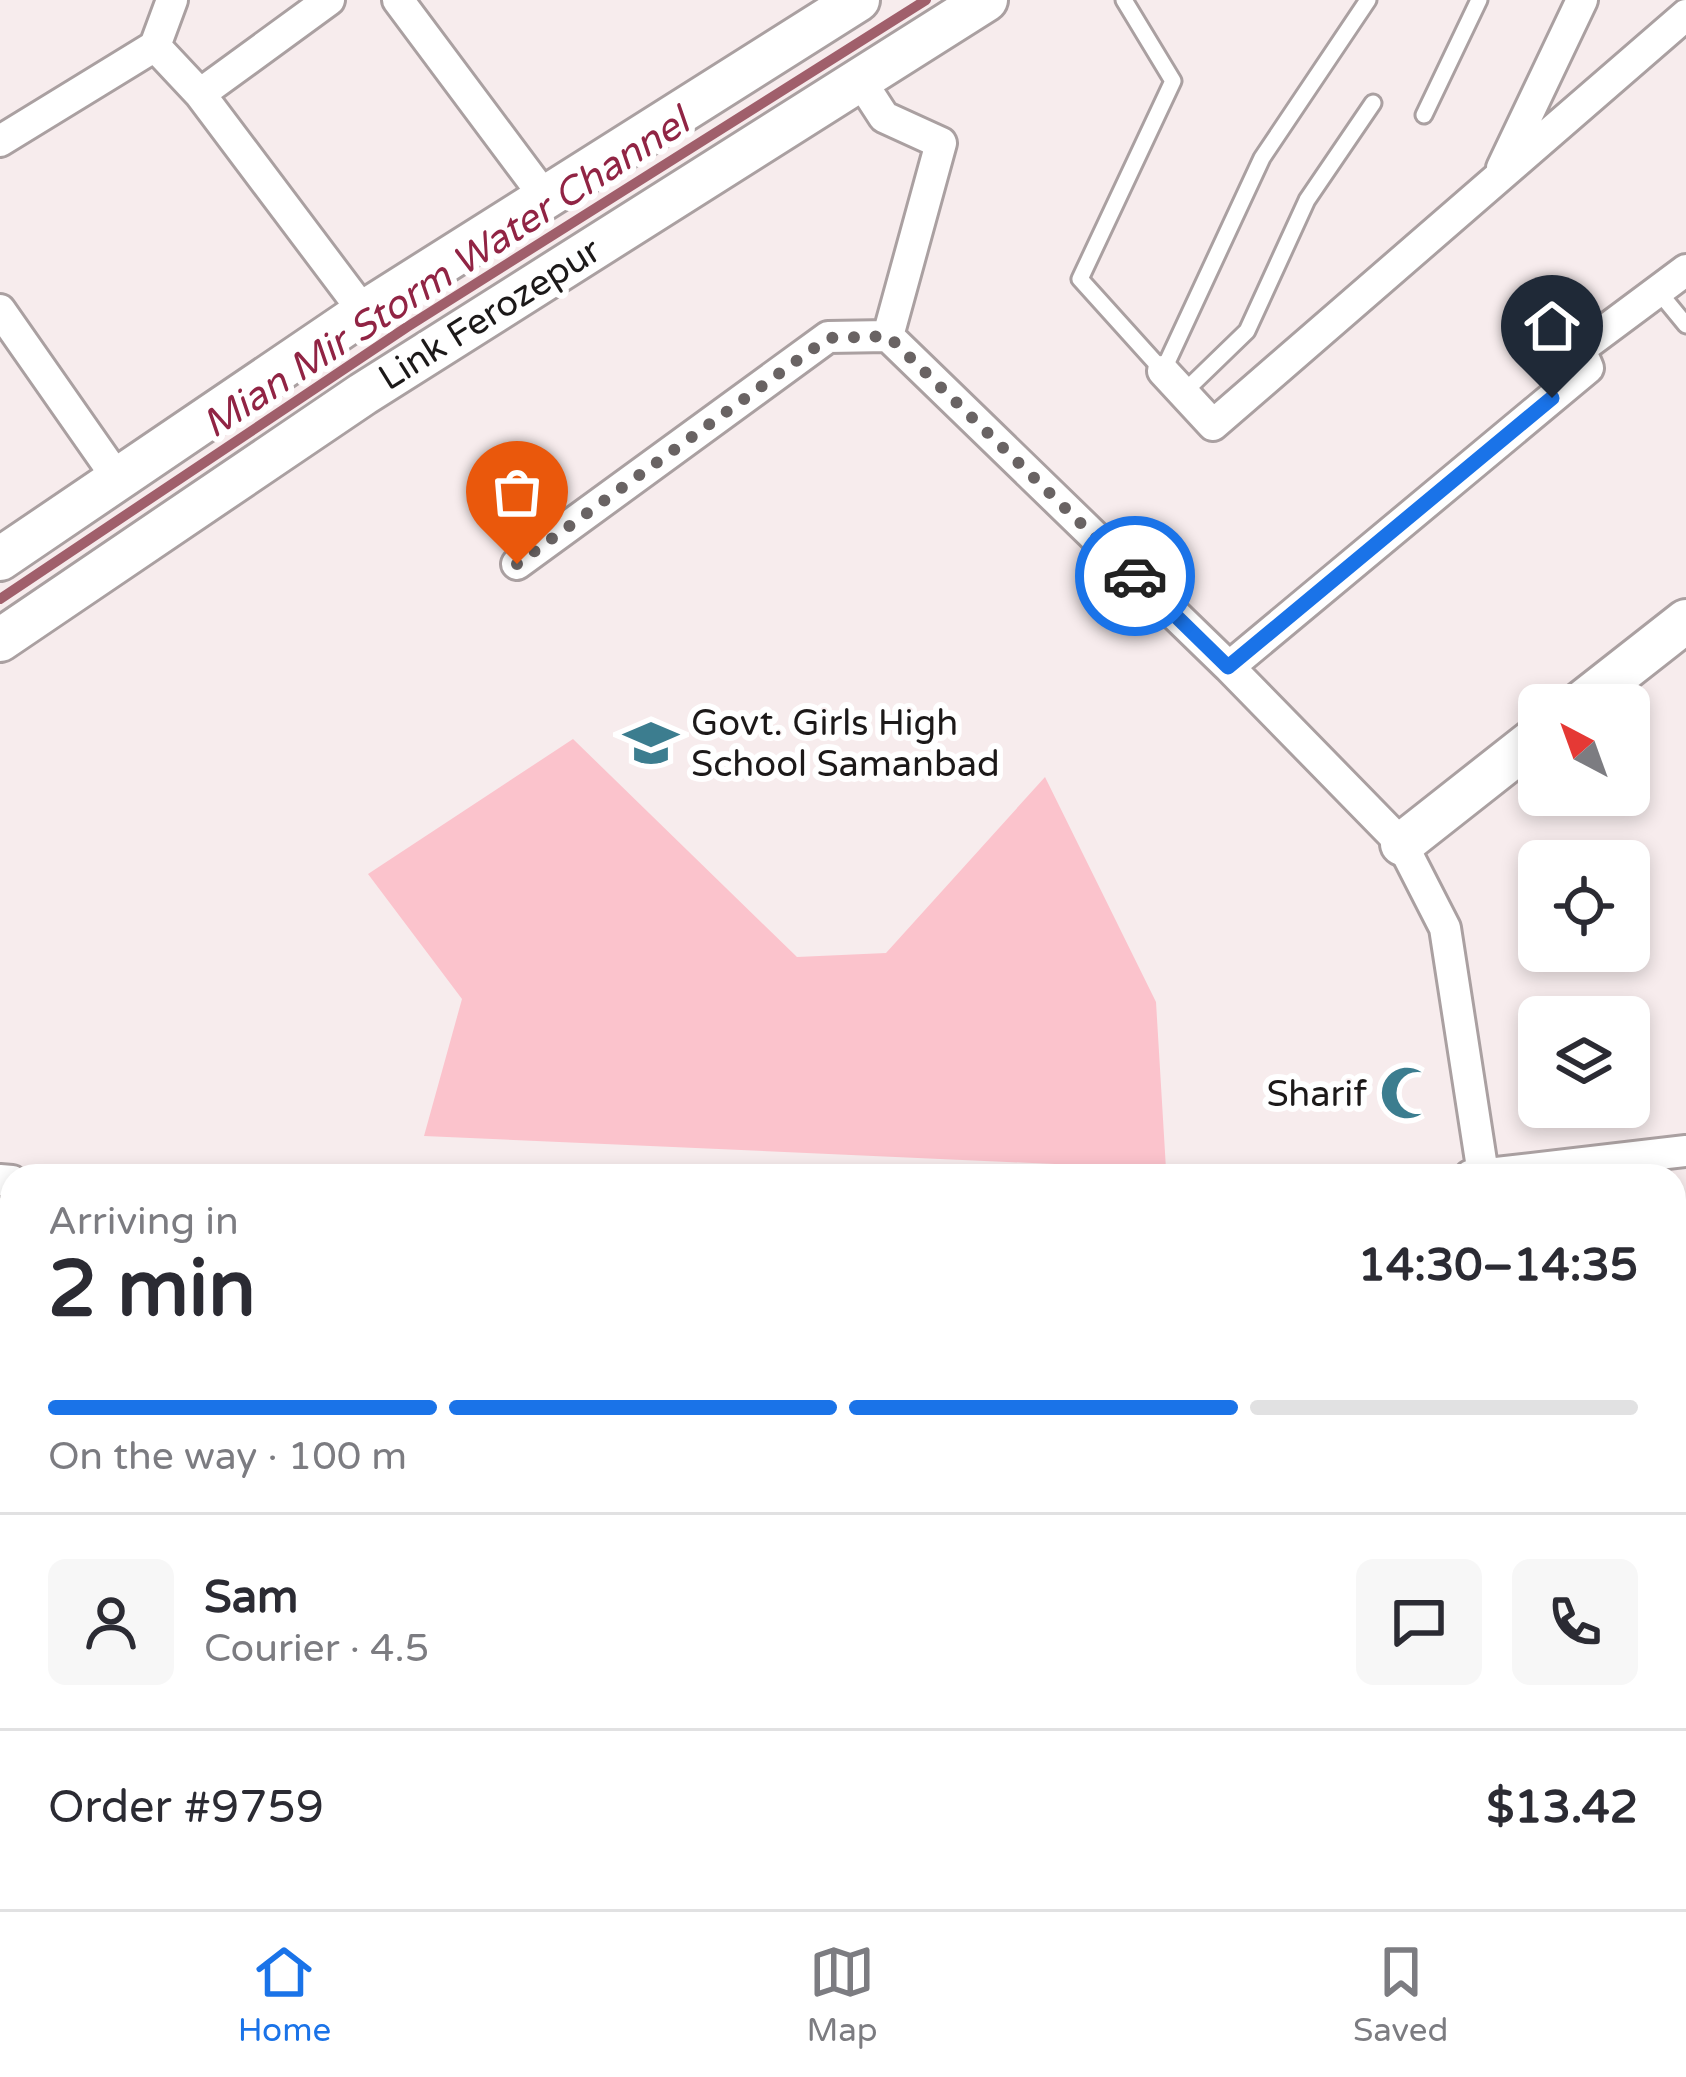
<!DOCTYPE html>
<meta charset="utf-8">
<style>
body{margin:0;font-family:"Varela Round",sans-serif;background:#f7f7f7;color:#2b2b33;height:100vh;display:flex;flex-direction:column;font-size:45px;white-space:nowrap}
*{box-sizing:border-box;margin:0}
p{font-size:39px;color:#7c7c81}
.icon{flex:none;width:66px;height:66px;fill:none;stroke:currentColor;stroke-width:2;stroke-linecap:round;stroke-linejoin:round}
.map{position:relative;flex:1;overflow:hidden}
.panel{position:absolute;left:0px;top:1164px;width:1686px;height:747px;display:flex;flex-direction:column;background:#fff;border-radius:36px 36px 0 0;box-shadow:0 6px 18px #0003}
.panel>*{flex:none}
.needle{width:78px;rotate:319deg}
.tools{position:absolute;left:1518px;top:684px;display:grid;gap:24px}
.tools a{display:grid;place-items:center;width:132px;height:132px;border-radius:18px;background:#fff;box-shadow:0 6px 18px #0003;font-size:60px}
.pin{position:absolute;display:grid;place-items:center;width:102px;height:102px;color:#fff;margin:-123px -51px;border-radius:50% 50% 50% 0;rotate:-45deg;box-shadow:0 0 12px #0007}
.pin .icon{rotate:45deg}
.courier{position:absolute;display:grid;place-items:center;width:120px;height:120px;margin:-60px;border:9px solid #1a73e8;border-radius:50%;background:#fff;color:#222;box-shadow:0 3px 15px #0007}
.headline em{font-style:normal;font-weight:700}
.headline div{display:flex;flex-direction:column-reverse}
.headline{display:flex;align-items:center;justify-content:space-between;height:204px;padding:0 48px}
h1{font-size:78px;font-weight:700;line-height:90px}
.bar{display:grid;grid-template-columns:repeat(4,1fr);gap:18px 12px;align-content:center;height:144px;padding:0 48px}
.bar i{height:15px;border-radius:9px;background:#e1e1e2}
.bar .current{background:#1a73e8}
.bar p{grid-column:span 4}
.line{display:flex;align-items:center;gap:30px;padding:0 48px;border-top:3px solid #e1e1e2}
.line div{flex:1}
.round{display:grid;place-items:center;flex:none;width:126px;height:126px;border-radius:18px;background:#f7f7f7}
.tabs{display:flex;justify-content:space-around;align-items:center;height:168px;border-top:3px solid #e1e1e2;background:#fff;font-size:33px;color:#7c7c81}
.tabs a{display:grid;justify-items:center;gap:6px}
.tabs .current{color:#1a73e8}
.map>svg:first-child{display:block}
.green{fill:#fbc3cc}
.lines{fill:none;stroke-linecap:round;stroke-linejoin:round}
.stream{stroke:#a05f6b;stroke-width:10}
.lane-casing{stroke:#aaa0a1;stroke-width:21}
.street-casing{stroke:#aaa0a1;stroke-width:36}
.secondary-casing{stroke:#aaa0a1;stroke-width:48}
.lane{stroke:#fff;stroke-width:15}
.street{stroke:#fff;stroke-width:30}
.secondary{stroke:#fff;stroke-width:42}
.done{stroke:#696363;stroke-width:12;stroke-dasharray:0 21.6}
.route{stroke:#1a73e8;stroke-width:15}
.labels{text-anchor:middle;stroke-width:12;stroke-linejoin:round;paint-order:stroke}
.street-label{font-size:36px;fill:#1c1919;stroke:#fff}
.poi-label{font-size:36px;fill:#1c1919;stroke:#fff;text-anchor:start}
.water-label{font-size:39px;font-style:italic;fill:#912444;stroke:#fff}
</style>
<div class="map">
<svg width="1686" height="1909" viewBox="0 0 1686 1909">
<rect width="100%" height="100%" fill="#f7eced"/>
<path class="green" d="M573,739L797,957L886,953L1045,777L1156,1002L1166,1169L424,1136L462,999L368,874Z"/>
<g class="lines">
<path class="stream" d="M0,599L407,327L926,0"/>
<defs>
<path id="lane" d="M1124,0L1173,81L1080,279L1163,371L1262,158L1368,0
M1424,115L1479,0
M1658,291L1686,325
M1183,393L1247,331L1307,200L1373,103"/>
<path id="street" d="M398,0L545,197
M155,46L172,0
M860,80L884,117L941,143L888,336
M200,94L364,312
M0,141L155,46L200,94L329,0
M1502,168L1582,0
M0,310L118,479
M1163,371L1213,425L1686,15
M517,564L828,337L888,336L1229,667L1402,844L1445,928L1483,1174
M1229,667L1588,368L1580,349L1686,270
M1470,1176L1686,1151
M0,1180L12,1181
M1674,1505L1686,1504
M0,1550H12
M1436,1899L1437,1909
M167,1909L169,1899"/>
<path id="secondary" d="M0,559L364,312L858,0
M0,640L363,394L986,0
M1579,705L1686,621
M1402,844L1539,736
M1674,1856L1686,1855
M0,1894L12,1893"/>
</defs>
<use href="#lane" class="lane-casing"/>
<use href="#street" class="street-casing"/>
<use href="#secondary" class="secondary-casing"/>
<use href="#lane" class="lane"/>
<use href="#street" class="street"/>
<use href="#secondary" class="secondary"/>
</g>
<g class="lines">
<path class="done" d="M517,564L828,338L888,336L1135,576"/>
<path class="route" d="M1135,576L1228,667L1552,398"/>
</g>
<defs>
<symbol id="school-bare" viewBox="-9 -9 18 18"><path d="M0-5L7-2L0 1L-7-2ZM-4 1L0 2.5L4 1V4Q0 6-4 4Z" fill="#3c7d8f" stroke="#fff" stroke-width="2.5" paint-order="stroke"/></symbol>
<symbol id="mosque-bare" viewBox="-9 -9 18 18"><path d="M3.5-4.9A6 6 0 1 0 3.5 4.9A5 5 0 1 1 3.5-4.9Z" fill="#3c7d8f" stroke="#fff" stroke-width="2.5" paint-order="stroke"/></symbol>
</defs>
<g fill-rule="evenodd">
<use href="#school-bare" x="613" y="705" width="76" height="76"/>
<use href="#mosque-bare" x="1369" y="1055" width="76" height="76"/>
</g>
<g class="labels">
<g class="street-label">
<text transform="translate(489 313) rotate(-32)" y="13">Link Ferozepur</text>
</g>
<g class="poi-label">
<text x="691" y="735">Govt. Girls High<tspan x="691" dy="41">School Samanbad</tspan></text>
<text x="1367" y="1106" text-anchor="end">Sharif</text>
</g>
<g class="water-label">
<text transform="translate(445 272) rotate(-33)" y="14">Mian Mir Storm Water Channel</text>
</g>
</g>
</svg>
<div class="tools">
<a><svg class="needle" viewBox="-14 -14 28 28"><path d="M0-13l5 13h-10z" fill="#e53935"/><path d="M0 13l5-13h-10z" fill="#7c7c81"/></svg></a>
<a><svg class="icon" aria-label="locate" viewBox="0 0 24 24"><circle cx="12" cy="12" r="6"/><path d="M12 2v4M12 18v4M2 12h4M18 12h4"/></svg></a>
<a><svg class="icon" aria-label="layers" viewBox="0 0 24 24"><path d="M12 4l9 5-9 5-9-5zM3 14l9 5 9-5"/></svg></a>
</div>
<div class="pin" style="left:517px;top:564px;background:#ea580c"><svg class="icon" aria-label="bag" viewBox="0 0 24 24"><path d="M5 8h14l-1 12H6zM9 8a3 3 0 0 1 6 0"/></svg></div>
<div class="pin" style="left:1552px;top:398px;background:#1f2937"><svg class="icon" aria-label="home" viewBox="0 0 24 24"><path d="M3 11l9-7 9 7M6 9v11h12V9"/></svg></div>
<div class="courier" style="left:1135px;top:576px"><svg class="icon" aria-label="car" viewBox="0 0 24 24"><path d="M5 17H2v-5l4-1 3-4h7l3 4 3 1v5h-3M9 17h6M6 11h13"/><circle cx="7" cy="17" r="2"/><circle cx="17" cy="17" r="2"/></svg></div>
<section class="panel">
<div class="headline"><div><h1>2 min</h1><p>Arriving in</p></div><em>14:30–14:35</em></div>
<div class="bar"><i class="current"></i><i class="current"></i><i class="current"></i><i></i><p>On the way · 100 m</p></div>
<div class="line" style="height:216px"><a class="round"><svg class="icon" aria-label="person" viewBox="0 0 24 24"><circle cx="12" cy="8" r="4"/><path d="M4 21q1-7 8-7t8 7"/></svg></a><div><b>Sam</b><p>Courier · 4.5</p></div><a class="round"><svg class="icon" aria-label="chat" viewBox="0 0 24 24"><path d="M4 5h16v11H9l-5 4z"/></svg></a><a class="round"><svg class="icon" aria-label="phone" viewBox="0 0 24 24"><path d="M5 4h4l2 5-3 2q2 4 5 5l2-3 5 2v4C11 20 4 13 5 4z"/></svg></a></div>
<div class="line" style="height:156px"><div>Order #9759</div><b>$13.42</b></div>
</section>
</div>
<nav class="tabs">
<a class="current"><svg class="icon" aria-label="home" viewBox="0 0 24 24"><path d="M3 11l9-7 9 7M6 9v11h12V9"/></svg>Home</a>
<a><svg class="icon" aria-label="map" viewBox="0 0 24 24"><path d="M3 6l6-2 6 2 6-2v14l-6 2-6-2-6 2zM9 4v14M15 6v14"/></svg>Map</a>
<a><svg class="icon" aria-label="saved" viewBox="0 0 24 24"><path d="M7 4h10v16l-5-4-5 4z"/></svg>Saved</a>
</nav>
